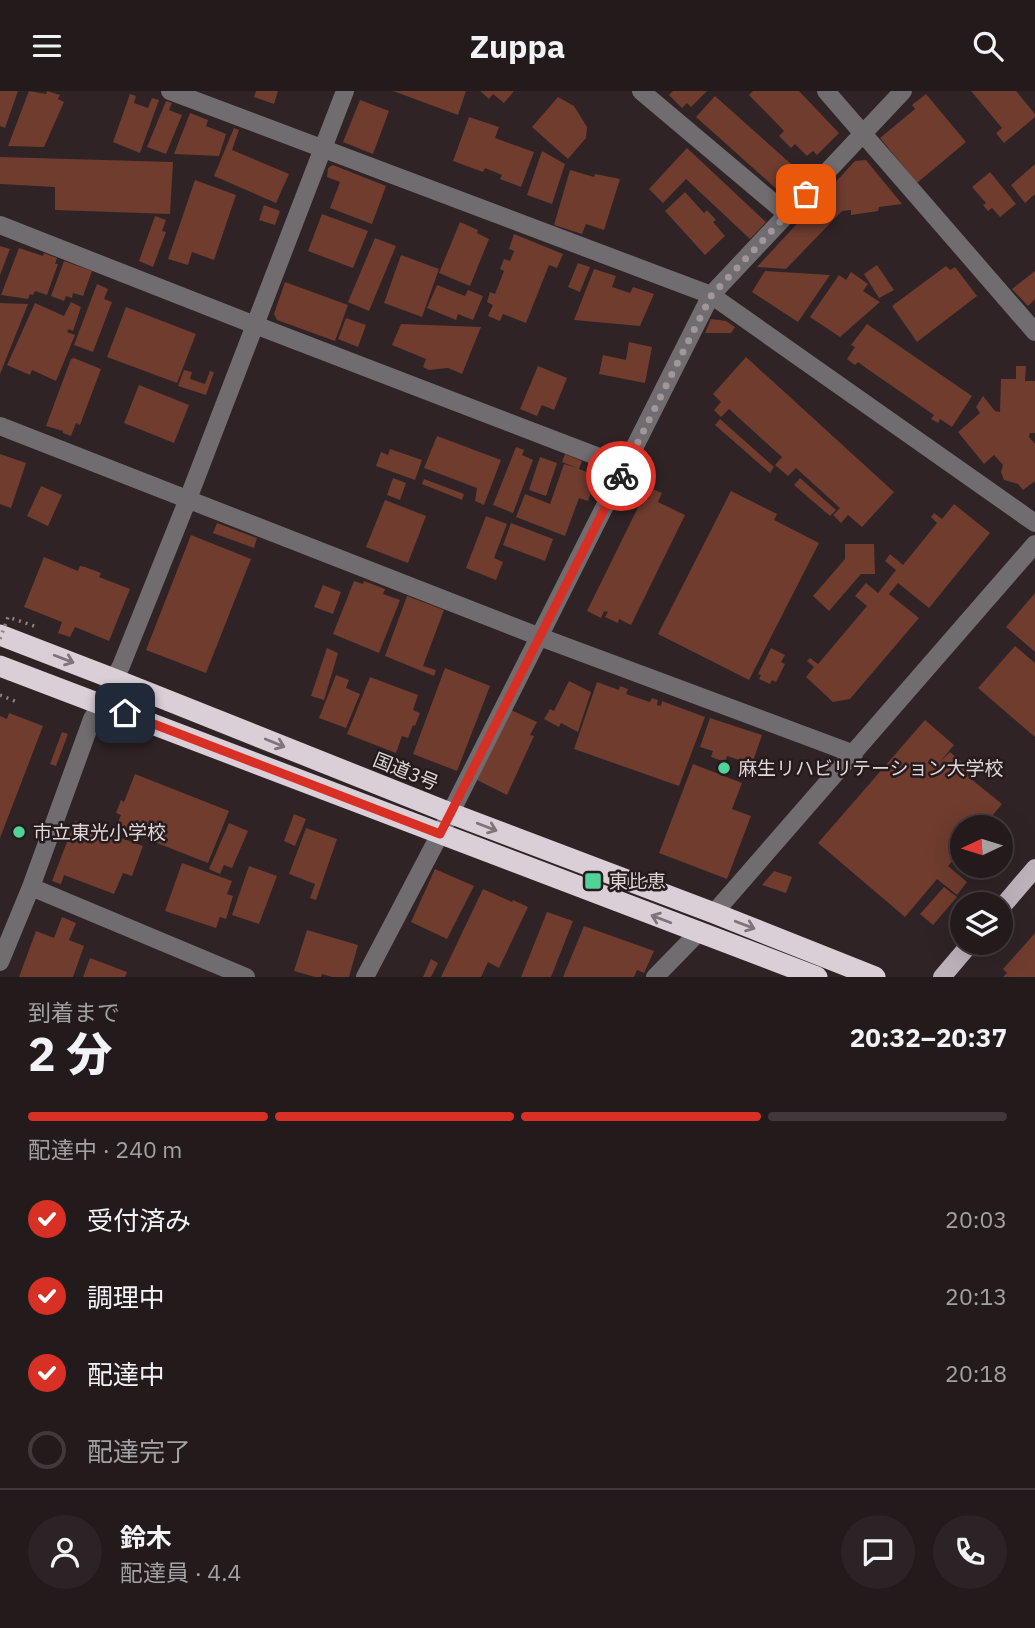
<!DOCTYPE html>
<html lang="ja">
<meta charset="utf-8">
<style>
body{margin:0;font-family:"IBM Plex Sans","Noto Sans JP",sans-serif;background:#2b2325;color:#f1f3f6;height:100vh;display:flex;flex-direction:column;font-size:26px;white-space:nowrap}
*{box-sizing:border-box;margin:0}
p{font-size:23px;color:#a3a1a3}
.icon{flex:none;width:38px;height:38px;fill:none;stroke:currentColor;stroke-width:2;stroke-linecap:round;stroke-linejoin:round}
.map{position:relative;height:886px;overflow:hidden}
.side{display:flex;flex-direction:column;background:#231a1c;flex:1}
.side>*{flex:none}
.needle{width:46px;rotate:266deg}
.tools{position:absolute;left:950px;top:724px;display:grid;gap:14px}
.tools a{display:grid;place-items:center;width:63px;height:63px;border-radius:50%;background:#231a1c;box-shadow:0 7px 28px #0002,0 0 0 2px #40383b;font-size:35px}
.pin{position:absolute;display:grid;place-items:center;width:60px;height:60px;color:#fff;margin:-30px;border-radius:14px;box-shadow:0 4px 10px #0006}
.courier{position:absolute;display:grid;place-items:center;width:70px;height:70px;margin:-35px;border:5px solid #d93025;border-radius:50%;background:#fff;color:#222;box-shadow:0 2px 9px #0007}
.headline em{font-style:normal;font-weight:800}
.headline div{display:flex;flex-direction:column-reverse}
.headline{display:flex;align-items:center;justify-content:space-between;height:119px;padding:0 28px}
h1{font-size:46px;font-weight:800;line-height:52px}
.bar{display:grid;grid-template-columns:repeat(4,1fr);gap:10px 7px;align-content:center;height:84px;padding:0 28px}
.bar i{height:9px;border-radius:5px;background:#40383b}
.bar .active{background:#d93025}
.bar p{grid-column:span 4}
.line{display:flex;align-items:center;gap:18px;padding:0 28px;border-top:2px solid #40383b}
.line div{flex:1}
.round{display:grid;place-items:center;flex:none;width:74px;height:74px;border-radius:37px;background:#2b2325}
ol{padding:0 28px;list-style:none}
li{display:flex;align-items:center;gap:21px;height:77px}
li p{margin-inline-start:auto}
li .icon{padding:7px;border-radius:50%;background:#d93025;color:#fff;stroke-width:4}
li:last-child{color:#a3a1a3}
li i{width:38px;height:38px;border:4px solid #40383b;border-radius:50%}
header{display:flex;justify-content:space-between;align-items:center;height:91px;padding:0 28px;background:#231a1c;font-size:32px;font-weight:800}
.map>svg:first-child{display:block}
.building{fill:#6f3c2e}
.lines{fill:none;stroke-linecap:round;stroke-linejoin:round}
.path{stroke:#8c8284;stroke-width:3.5;stroke-dasharray:2 5;stroke-linecap:butt}
.minor{stroke:#716c70;stroke-width:18}
.major{stroke:#bcb2ba;stroke-width:18}
.highway{stroke:#daced7;stroke-width:21}
.path-bridge{stroke:#8c8284;stroke-width:3.5;stroke-dasharray:2 5;stroke-linecap:butt}
.oneway{stroke:#80747a}
.done{stroke:#a19799;stroke-width:7;stroke-dasharray:0 12.6}
.route{stroke:#d93025;stroke-width:9}
.poi-dot{fill:#51d398;stroke:#251a1c;stroke-width:2.5}
.labels{text-anchor:middle;stroke-width:5;stroke-linejoin:round;paint-order:stroke}
.poi-label{font-size:19px;fill:#ded6d7;stroke:#251a1c;text-anchor:start}
.street-label{font-size:19px;fill:#ded6d7;stroke:#251a1c}
</style>
<header><svg class="icon" aria-label="menu" viewBox="0 0 24 24"><path d="M4 6h16M4 12h16M4 18h16"/></svg>Zuppa<svg class="icon" aria-label="search" viewBox="0 0 24 24"><circle cx="10" cy="10" r="6"/><path d="M15 15l6 6"/></svg></header>
<div class="map">
<svg width="1035" height="886" viewBox="0 0 1035 886">
<rect width="100%" height="100%" fill="#2f2326"/>
<path class="building" d="M0,0H18L5,37L0,35Z
M29,0L46,3L47,0L60,4L58,8L64,11L44,56L8,55Z
M256,0H278L274,13L254,6Z
M393,0H466L458,24Z
M480,0H514L504,12L493,3L489,8Z
M673,0H707L691,16L687,12L682,17L669,4Z
M753,0H799L839,42L817,64L813,60L807,65L795,53L791,57L779,45L784,40L749,4Z
M971,0H1016L1035,23V26L1004,52L996,42L1002,37Z
M130,3L136,5L134,12L148,17L152,7L159,9L140,62L113,51Z
M926,3L966,51L917,92L880,47L915,18L912,14Z
M715,5L800,81L781,102L696,26Z
M558,6L574,15L587,36L586,47L568,68L532,36Z
M360,9L389,20L373,63L343,51Z
M166,10L172,12L169,19L182,24L166,63L147,56Z
M190,22L208,29L206,35L226,43L219,65L174,63Z
M469,26L499,36L495,47L534,61L521,96L500,88L502,84L485,77L483,81L453,70Z
M234,37L239,39L232,59L289,83L276,112L214,85Z
M687,57L766,131L750,148L686,88L663,112L649,98Z
M542,60L565,73L552,113L527,104Z
M0,66L173,71L170,123L55,119V96L0,93Z
M866,69L902,113L879,116L878,120L851,124V119L842,120L786,178L757,176L855,70Z
M1035,73V103L1025,112L1011,94Z
M333,74L386,95L372,133L330,117L340,91L327,86L328,77Z
M570,79L594,86L595,83L620,88L604,139L586,133L582,143L554,134Z
M990,81L1016,113L1000,126L992,117L988,120L983,114L986,112L972,96Z
M195,89L236,104L214,169L192,161L188,174L168,168Z
M685,101L704,122L707,119L716,129L713,131L725,145L705,164L665,120Z
M264,114L280,120L275,134L259,129Z
M322,123L368,140L353,177L308,160Z
M155,125L166,129L162,140L166,141L153,176L139,170Z
M460,131L478,139L477,142L489,148L470,195L439,182Z
M514,143L563,163L557,177L549,174L526,232L503,223L500,230L488,225L493,214L487,211L490,201L495,203L504,180L500,178L504,168L510,170L514,160L509,158Z
M375,147L396,155L369,220L348,211Z
M0,155L10,158L0,184Z
M19,157L43,165L44,162L57,167L55,173H58L47,204L35,200L33,204L30,203L28,208L1,204Z
M401,164L439,178L422,226L384,212Z
M64,170L92,180L83,205L73,202L72,207L66,205L64,210L51,205Z
M578,172L590,176L580,201L568,196Z
M877,174L894,199L879,207L864,183Z
M946,175L950,179L955,176L977,205L917,251L892,215Z
M594,178L616,185L612,196L630,202L633,196L654,203L640,235L574,229Z
M765,180L830,184L798,231L752,201Z
M1035,180V208L1028,215L1012,198Z
M851,181L868,193L863,200L880,211L840,246L810,226L839,184L846,189Z
M285,191L348,214L335,250L277,229L274,223Z
M97,193L108,198L104,208L112,211L93,261L74,254Z
M437,194L465,205L468,199L483,205L473,229L458,223L456,229L427,217Z
M71,211L81,216L73,240L69,238L67,241L75,244L56,290L32,279L30,284L7,274L35,212L64,225Z
M0,212L28,213L0,283Z
M126,216L196,243L177,292L107,266Z
M346,227L366,234L358,256L338,248Z
M711,228L726,230L735,236L731,242H705Z
M401,233L481,236L462,283L448,277L429,279L423,276L426,268L392,254Z
M867,233L972,305L952,336L940,328L938,332L931,328L934,324L866,277L858,271L855,274L847,268L855,256L851,254Z
M629,251L652,256L645,292L599,283L603,264L626,269Z
M746,266L894,401L862,436L848,424L841,432L833,424L840,417L796,377L788,385L775,374L782,366L729,318L721,326L714,319L721,311L713,303Z
M74,267L101,278L80,334L76,332L71,345L63,342V340L46,335L71,268Z
M538,275L567,287L554,319L542,314L537,325L520,318Z
M1016,275H1026L1025,290H1035V342H1030L1029,346L1035,353V390L1023,399L1018,393L1004,389L1001,381L1003,374L994,364L984,373L958,341L980,322L976,316L983,305L995,320L1000,321L1001,288H1016Z
M184,279L192,281L190,288L205,293L210,280L214,281L206,304L178,295Z
M139,294L189,314L174,352L124,332Z
M720,328L774,376L770,382L715,334Z
M437,345L501,369L484,414L475,410L477,397L424,377Z
M516,356L524,359L522,364L533,369L513,422L493,414Z
M390,358L422,369L415,389L376,375L381,361L388,364Z
M0,363L26,372L11,417L0,413Z
M565,363L582,370L579,378L597,385L588,410L579,407L565,445L516,426L525,403L550,413L564,373L577,377L562,371Z
M540,366L557,372L546,405L529,399Z
M393,387L406,392L400,409L387,404Z
M800,387L836,419L830,425L794,394Z
M424,388L464,403L462,409L422,393Z
M41,395L62,404L48,435L27,425Z
M648,396L662,402L658,411L685,424L631,534L619,528L618,532L605,526L608,521L604,520L601,527L587,520Z
M731,400L777,423L774,429L819,452L749,589L658,543Z
M385,409L426,425L408,472L366,456Z
M954,413L990,442L929,517L898,492L889,503L919,527L850,608L833,611L806,586L814,576L807,570L810,567L818,573L867,515L855,505L866,492L878,502L896,479L885,470L890,463L903,474L937,432L931,426L934,422L942,428Z
M486,425L507,433L494,467L503,471L496,489L466,477Z
M217,432L257,447L254,457L213,442Z
M511,432L553,448L545,470L503,454Z
M191,444L251,468L206,582L146,559Z
M845,453H874L875,483H861L829,520L813,505L845,468Z
M44,466L78,480L80,475L85,476L101,482L99,486L130,498L109,550L75,536L70,546L58,542L62,531L24,516Z
M354,490L363,493L364,490L385,498L383,503L400,509L379,562L333,543Z
M323,494L341,501L333,523L314,516Z
M1035,502V561L1006,536Z
M407,505L444,519L423,575L436,579L434,585L385,565Z
M1015,555L1035,572V646L978,597Z
M327,557L338,562L324,609L311,605Z
M771,557L785,564L781,571L785,573L776,591L772,589L770,593L759,588L761,584L758,583Z
M445,577L490,595L457,680L413,663Z
M336,584L349,589L346,597L360,603L346,637L319,627Z
M370,586L418,604L413,619L420,622L415,635L413,634L408,647L402,645L396,662L347,643Z
M569,590L591,601L578,641L561,632L559,636L544,628L550,618L554,620Z
M597,591L619,599L620,595L628,598L626,603L650,611L652,607L658,609L657,614L661,615L662,610L705,626L679,695L574,658Z
M511,619L537,631L530,644L534,645L507,704L477,689Z
M9,622L43,635L0,747V625L7,628Z
M710,627L762,644L752,673L727,665L725,671L711,666L713,660L700,656Z
M925,629L954,654L939,672L950,661L975,683L971,688L1002,713L982,737H962V759L948,775L967,791L957,804L937,788L905,826L818,752Z
M62,641L68,643L56,675L50,673Z
M693,673L742,692L732,718L751,725L727,788L659,762Z
M135,683L229,720L208,772L116,736L121,724L116,722L121,709L124,711Z
M294,723L306,728L295,755L284,750Z
M75,730L143,755L132,785L123,782L114,803L64,784L61,793L52,790Z
M229,732L248,740L232,777L224,774L220,783L209,778Z
M306,737L337,748L316,809L310,807L315,793L289,783Z
M182,772L232,790L227,803L233,805L226,828L220,826L216,837L165,820Z
M249,775L277,785L259,833L232,824Z
M435,778L474,795L447,848L411,831Z
M774,780L792,786L786,802L762,794Z
M944,796L957,806L933,834L920,823Z
M483,798L512,811L513,809L528,816L499,877L488,871L481,886H441Z
M547,821L573,830L551,886H521Z
M62,826L76,832L69,849L84,855L73,886H19L36,840L54,847Z
M584,835L654,860L644,882L637,879L634,886H563Z
M307,839L358,854L349,886H332L322,883L321,886H315L294,880Z
M1035,842V886H1003L1007,882L1003,878Z
M90,867L127,881L125,886H83Z
M431,868L438,872L431,886H423Z"/>
<g class="lines">
<path class="path" d="M0,604L17,611"/>
<path class="minor" d="M170,0L711,204L1035,432
M641,0L787,123
M826,0L1035,241
M0,134L255,234L625,376
M0,335L540,546L854,663
M31,796L246,886
M714,822L1035,453
M0,871L31,796L92,628L121,575L188,408L345,0
M365,886L440,743L711,204L903,0
M655,886L698,842"/>
<path class="major" d="M1001,817L1035,777
M942,886L971,852"/>
<path class="highway" d="M0,544L114,588L450,722L714,822L875,886
M0,575L817,886"/>
<path class="path-bridge" d="M0,548L8,526L37,536"/>
</g>
<defs><path id="oneway-shaft" d="M-6 0H5M1.5-3L5.5 0L1.5 3" fill="none" stroke-width="1.6" stroke-linecap="round" stroke-linejoin="round" transform="scale(1.75)"/></defs>
<g class="oneway">
<use href="#oneway-shaft" transform="translate(64 568) rotate(21)"/>
<use href="#oneway-shaft" transform="translate(275 652) rotate(22)"/>
<use href="#oneway-shaft" transform="translate(487 736) rotate(21)"/>
<use href="#oneway-shaft" transform="translate(661 828) rotate(-159)"/>
<use href="#oneway-shaft" transform="translate(745 834) rotate(21)"/>
</g>
<g class="lines">
<path class="done" d="M621,385L711,205L806,103"/>
<path class="route" d="M125,622L440,743L621,385"/>
</g>
<g class="poi-dot">
<circle cx="724" cy="677" r="7"/>
<circle cx="19" cy="741" r="7"/>
<rect x="584" y="781" width="18" height="18" rx="3.5"/>
</g>
<g class="labels">
<g class="poi-label">
<text x="738" y="684">麻生リハビリテーション大学校</text>
<text x="33" y="748">市立東光小学校</text>
<text x="609" y="797">東比恵</text>
</g>
<g class="street-label">
<text transform="translate(406 680) rotate(22)" y="7">国道3号</text>
</g>
</g>
</svg>
<div class="tools">
<a><svg class="needle" viewBox="-14 -14 28 28"><path d="M0-13l5 13h-10z" fill="#e53935"/><path d="M0 13l5-13h-10z" fill="#a3a1a3"/></svg></a>
<a><svg class="icon" aria-label="layers" viewBox="0 0 24 24"><path d="M12 4l9 5-9 5-9-5zM3 14l9 5 9-5"/></svg></a>
</div>
<div class="pin" style="left:806px;top:103px;background:#ea580c"><svg class="icon" aria-label="bag" viewBox="0 0 24 24"><path d="M5 8h14l-1 12H6zM9 8a3 3 0 0 1 6 0"/></svg></div>
<div class="pin" style="left:125px;top:622px;background:#1f2937"><svg class="icon" aria-label="home" viewBox="0 0 24 24"><path d="M3 11l9-7 9 7M6 9v11h12V9"/></svg></div>
<div class="courier" style="left:621px;top:385px"><svg class="icon" aria-label="bike" viewBox="0 0 24 24"><circle cx="6" cy="16" r="4"/><circle cx="18" cy="16" r="4"/><path d="M6 16l4-8h5l3 8M10 8l3 8H6M13 5h3"/></svg></div>
</div>
<section class="side">
<div class="headline"><div><h1>2 分</h1><p>到着まで</p></div><em>20:32–20:37</em></div>
<div class="bar"><i class="active"></i><i class="active"></i><i class="active"></i><i></i><p>配達中 · 240 m</p></div>
<ol>
<li><svg class="icon" aria-label="check" viewBox="0 0 24 24"><path d="M5 12l5 5 9-10"/></svg>受付済み<p>20:03</p></li>
<li><svg class="icon" aria-label="check" viewBox="0 0 24 24"><path d="M5 12l5 5 9-10"/></svg>調理中<p>20:13</p></li>
<li><svg class="icon" aria-label="check" viewBox="0 0 24 24"><path d="M5 12l5 5 9-10"/></svg>配達中<p>20:18</p></li>
<li><i></i>配達完了</li>
</ol>
<div class="line" style="height:126px"><a class="round"><svg class="icon" aria-label="person" viewBox="0 0 24 24"><circle cx="12" cy="8" r="4"/><path d="M4 21q1-7 8-7t8 7"/></svg></a><div><b>鈴木</b><p>配達員 · 4.4</p></div><a class="round"><svg class="icon" aria-label="chat" viewBox="0 0 24 24"><path d="M4 5h16v11H9l-5 4z"/></svg></a><a class="round"><svg class="icon" aria-label="phone" viewBox="0 0 24 24"><path d="M5 4h4l2 5-3 2q2 4 5 5l2-3 5 2v4C11 20 4 13 5 4z"/></svg></a></div>
</section>
